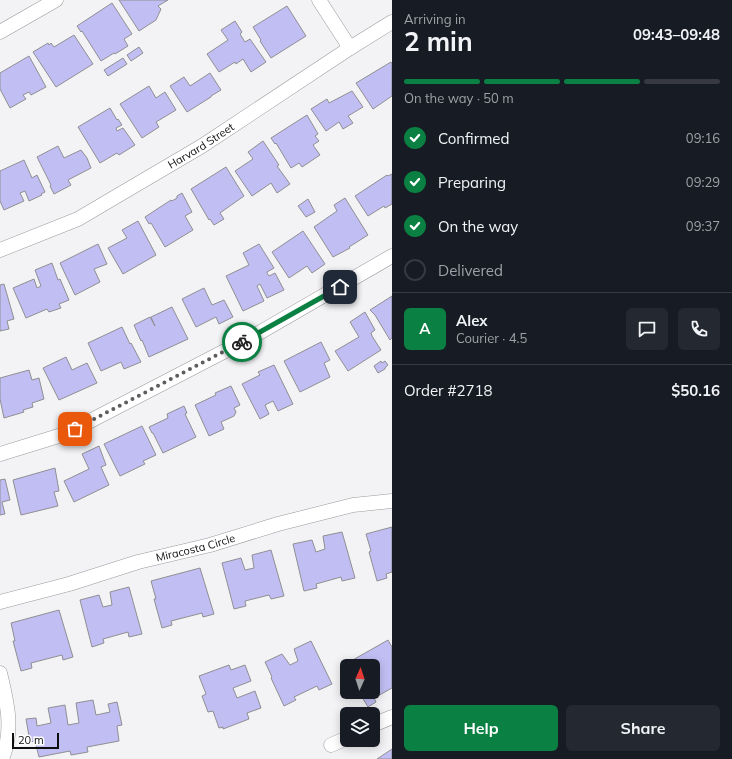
<!DOCTYPE html>
<meta charset="utf-8">
<style>
body{margin:0;font-family:Mulish,sans-serif;background:#242831;color:#f1f3f6;height:100vh;display:flex;flex-direction:column;font-size:15px;white-space:nowrap}
*{box-sizing:border-box;margin:0}
p{font-size:13px;color:#9ea1a6}
.icon{flex:none;width:22px;height:22px;fill:none;stroke:currentColor;stroke-width:2;stroke-linecap:round;stroke-linejoin:round}
.map{position:relative;flex:1;overflow:hidden}
.drawer{display:flex;flex-direction:column;background:#171b24;width:340px}
.drawer>*{flex:none}
.needle{width:26px;rotate:3deg}
.controls{position:absolute;left:340px;top:659px;display:grid;gap:8px}
.controls a{display:grid;place-items:center;width:40px;height:40px;border-radius:6px;background:#171b24;box-shadow:0 2px 10px #0003;font-size:20px}
.scale{position:absolute;left:12px;bottom:10px;width:47px;box-sizing:border-box;padding-left:4px;border:2px solid #0e0e0f;border-top:0;font-size:11px;line-height:14px;white-space:nowrap;color:#0e0e0f;-webkit-text-stroke:3px #fff;paint-order:stroke}
.pin{position:absolute;display:grid;place-items:center;width:34px;height:34px;color:#fff;margin:-17px;border-radius:8px;box-shadow:0 2px 6px #0006}
.courier{position:absolute;display:grid;place-items:center;width:40px;height:40px;margin:-20px;border:3px solid #0b8043;border-radius:50%;background:#fff;color:#222;box-shadow:0 1px 5px #0007}
.overview em{font-style:normal;font-weight:700}
.overview div{display:flex;flex-direction:column-reverse}
.overview{display:flex;align-items:center;justify-content:space-between;height:68px;padding:0 12px}
h1{font-size:26px;font-weight:700;line-height:30px}
.bar{display:grid;grid-template-columns:repeat(4,1fr);gap:6px 4px;align-content:center;height:48px;padding:0 12px}
.bar i{height:5px;border-radius:3px;background:#363941}
.bar .selected{background:#0b8043}
.bar p{grid-column:span 4}
.line{display:flex;align-items:center;gap:10px;padding:0 12px;border-top:1px solid #363941}
.line div{flex:1}
.round{display:grid;place-items:center;flex:none;width:42px;height:42px;border-radius:6px;background:#242831}
ol{padding:0 12px;list-style:none}
li{display:flex;align-items:center;gap:12px;height:44px}
li p{margin-inline-start:auto}
li .icon{padding:4px;border-radius:50%;background:#0b8043;color:#fff;stroke-width:4}
li:last-child{color:#9ea1a6}
li i{width:22px;height:22px;border:2px solid #363941;border-radius:50%}
.cta{display:flex;gap:8px;margin-top:auto;padding:8px 12px}
.cta a{flex:1;height:46px;border-radius:6px;background:#0b8043;color:#fff;font-size:16px;font-weight:700;line-height:46px;text-align:center}
.cta a+a{background:#242831;color:#f1f3f6}
main{display:flex;flex:1;min-height:0}
.map>svg:first-child{display:block}
.building{fill:#c1bef4;stroke:#8f8f92}
.lines{fill:none;stroke-linecap:round;stroke-linejoin:round}
.street-casing{stroke:#9b9b9e;stroke-width:15}
.street{stroke:#fff;stroke-width:14}
.done{stroke:#5e5e60;stroke-width:4;stroke-dasharray:0 7.2}
.route{stroke:#0b8043;stroke-width:5}
.labels{text-anchor:middle;stroke-width:3;stroke-linejoin:round;paint-order:stroke}
.street-label{font-size:11px;fill:#0e0e0f;stroke:#fff}
</style>
<main>
<div class="map">
<svg width="392" height="759" viewBox="0 0 392 759">
<rect width="100%" height="100%" fill="#f3f3f6"/>
<path class="building" d="M119,0H168L158,6L161,9L156,20L139,31Z
M112,3L132,34L124,39L128,46L115,54L114,53L101,61L82,31L81,32L77,26Z
M287,6L306,36L271,58L260,41L261,40L253,27Z
M235,21L242,32L240,34L245,42L250,39L266,62L251,72L243,59L236,64L235,62L219,72L207,54L228,40L221,30Z
M74,35L93,64L56,87L33,52L48,43L49,45L51,43L54,47Z
M139,47L143,53L131,61L127,55Z
M29,56L46,87L31,95L29,92L23,95L26,99L10,108L0,89V73Z
M123,58L127,64L108,76L104,70Z
M391,62L392,64V96L373,109L356,83Z
M210,73L221,90L211,96V97L187,112L170,86L184,77L190,86Z
M149,86L156,98L165,92L176,110L156,122L159,127L142,138L120,104Z
M352,91L363,107L348,116L353,123L343,129L339,122L326,131L311,109L327,99L329,103Z
M110,108L117,120L118,119L122,125L116,128L117,131L123,128L135,145L119,155L117,153L100,163L78,127Z
M307,115L318,134L315,136L319,141L313,145L320,155L302,167L299,163L291,168L276,143L275,144L271,138Z
M263,141L279,165L277,166L290,184L277,193L271,183L252,196L235,171L253,159L248,152Z
M58,146L64,158L81,150L87,158L91,168L68,180L71,185L54,194L50,186L51,185L37,157Z
M24,160L32,178L37,175L45,192L41,194L42,195L29,201L25,191L20,193L24,201L4,210L0,201V171Z
M226,167L244,196L220,213L224,219L214,225L210,219L209,220L191,189Z
M392,174V204L385,208L384,206L368,216L355,196L387,175L388,176Z
M182,193L192,212L185,216L193,230L165,247L151,223L149,224L145,217L171,200L172,201L177,198V196Z
M345,198L368,235L349,247L350,248L333,257L314,227L337,211L334,205Z
M308,199L315,212L306,217L298,206Z
M138,221L156,255L123,274L108,248L127,238L122,230Z
M303,231L325,264L312,273L307,266L289,278L272,252Z
M98,244L107,264L94,269L100,282L75,295L60,263Z
M259,244L274,268L267,272V273L269,276L275,273L284,290L267,298L260,284L257,286L264,301L243,311L226,276L249,265L243,253Z
M52,263L58,280L60,279L69,300L59,304L61,308L49,312L47,309L26,318L13,288L34,279L37,288L41,286L35,270Z
M4,284L14,319L7,321L9,329L0,331V285Z
M204,288L212,305L224,300L233,317L219,324L216,317L196,327L182,299Z
M392,296V338L390,340L375,315L370,310Z
M172,307L188,339L149,357L142,340L141,341L134,325L150,317L155,326L151,317Z
M365,312L375,330L371,333L372,336L381,350L348,371L335,351L359,337L350,322Z
M122,327L130,344L131,343L141,362L124,369L121,362L101,371L88,343Z
M321,342L330,360L324,363L330,377L300,392L284,361Z
M66,357L72,370L87,363L97,383L59,400L43,368Z
M381,361L382,363L385,361L388,365L385,368V369L378,373L374,366Z
M274,365L293,404L278,411L273,401L265,405L269,414L260,419L242,384L260,375L258,372Z
M29,370L32,380L39,378L44,399L32,403L33,407L23,410L24,412L4,418L0,399V378Z
M231,386L240,405L234,408L236,412L234,416L221,422L224,429L209,436L195,405L216,395L215,393Z
M184,406L187,413L185,414L196,437L163,453L153,433H152L149,427L168,418L167,414Z
M142,426L156,455L143,461L145,464L120,476L104,444Z
M99,446L106,465L101,467L109,485L74,502L64,481L89,469L82,454Z
M55,468L59,491L54,492L58,506L21,515L13,480Z
M5,479L10,500L2,502L5,514L0,515V480Z
M392,527V572L386,574L387,578L377,581L369,552L371,551L366,534Z
M342,532L355,578L342,581L341,577L316,584L317,588L304,591L293,544L312,540L316,552L325,549L323,536Z
M271,550L284,596L271,599L269,595L245,601L246,606L234,609L222,563L241,558L245,570L254,568L252,555Z
M200,568L214,614L203,617L202,613L171,621L172,625L162,628L154,599H156L151,581Z
M129,587L142,634L129,637L128,632L103,639L104,643L92,647L80,600L99,595L103,607L112,605L110,592Z
M59,610L73,657L63,660L62,655L31,663L32,668L21,671L13,641H15L11,623Z
M388,640L392,647V688L374,698L376,702L368,707L359,692H373V666H347V671L344,665Z
M311,641L332,684L319,690L317,686L294,697L296,700L284,706L271,678L272,677L265,662L282,654L290,665L298,661L294,649Z
M229,665L231,670L245,665L251,681L233,688L237,698L255,691L261,708L247,713L249,719L223,729V727L219,728L213,711L208,712L202,696L206,694L199,676Z
M93,700L96,715L110,712L108,704L117,702L122,725L117,726L119,741L87,747L88,752L71,755L70,751L39,757L35,741L30,742L26,719L36,718L37,726L51,723L48,708L65,705L68,725L79,723L76,703Z
M392,749V759H377Z"/>
<g class="lines">
<defs>
<g id="street">
<path d="M319,0L350,48"/>
<path d="M0,32L56,0"/>
<path id="s1" d="M0,250L78,219L117,196L202,146L350,48L392,22"/>
<path d="M0,454L65,434L252,337L392,256"/>
<path id="s2" d="M0,602L69,584L138,562L210,545L278,524L353,505L392,501"/>
<path d="M0,673C7,702 14,730 2,759"/>
<path d="M373,725L392,717"/>
<path d="M331,745L347,738"/>
</g>
</defs>
<use href="#street" class="street-casing"/>
<use href="#street" class="street"/>
</g>
<g class="lines">
<path class="done" d="M75,429L242,342"/>
<path class="route" d="M242,342L340,287"/>
</g>
<g class="labels">
<g class="street-label">
<text dy="4" stroke="none"><textPath href="#s1" startOffset="227">Harvard Street</textPath></text>
<text dy="4" stroke="none"><textPath href="#s2" startOffset="203">Miracosta Circle</textPath></text>
</g>
</g>
</svg>
<div class="controls">
<a><svg class="needle" viewBox="-14 -14 28 28"><path d="M0-13l5 13h-10z" fill="#e53935"/><path d="M0 13l5-13h-10z" fill="#9ea1a6"/></svg></a>
<a><svg class="icon" aria-label="layers" viewBox="0 0 24 24"><path d="M12 4l9 5-9 5-9-5zM3 14l9 5 9-5"/></svg></a>
</div>
<div class="scale">20 m</div>
<div class="pin" style="left:75px;top:429px;background:#ea580c"><svg class="icon" aria-label="bag" viewBox="0 0 24 24"><path d="M5 8h14l-1 12H6zM9 8a3 3 0 0 1 6 0"/></svg></div>
<div class="pin" style="left:340px;top:287px;background:#1f2937"><svg class="icon" aria-label="home" viewBox="0 0 24 24"><path d="M3 11l9-7 9 7M6 9v11h12V9"/></svg></div>
<div class="courier" style="left:242px;top:342px"><svg class="icon" aria-label="bike" viewBox="0 0 24 24"><circle cx="6" cy="16" r="4"/><circle cx="18" cy="16" r="4"/><path d="M6 16l4-8h5l3 8M10 8l3 8H6M13 5h3"/></svg></div>
</div>
<section class="drawer">
<div class="overview"><div><h1>2 min</h1><p>Arriving in</p></div><em>09:43–09:48</em></div>
<div class="bar"><i class="selected"></i><i class="selected"></i><i class="selected"></i><i></i><p>On the way · 50 m</p></div>
<ol>
<li><svg class="icon" aria-label="check" viewBox="0 0 24 24"><path d="M5 12l5 5 9-10"/></svg>Confirmed<p>09:16</p></li>
<li><svg class="icon" aria-label="check" viewBox="0 0 24 24"><path d="M5 12l5 5 9-10"/></svg>Preparing<p>09:29</p></li>
<li><svg class="icon" aria-label="check" viewBox="0 0 24 24"><path d="M5 12l5 5 9-10"/></svg>On the way<p>09:37</p></li>
<li><i></i>Delivered</li>
</ol>
<div class="line" style="height:72px"><b class="round" style="background:#0b8043;color:#fff">A</b><div><b>Alex</b><p>Courier · 4.5</p></div><a class="round"><svg class="icon" aria-label="chat" viewBox="0 0 24 24"><path d="M4 5h16v11H9l-5 4z"/></svg></a><a class="round"><svg class="icon" aria-label="phone" viewBox="0 0 24 24"><path d="M5 4h4l2 5-3 2q2 4 5 5l2-3 5 2v4C11 20 4 13 5 4z"/></svg></a></div>
<div class="line" style="height:52px"><div>Order #2718</div><b>$50.16</b></div>
<div class="cta"><a>Help</a><a>Share</a></div>
</section>
</main>
